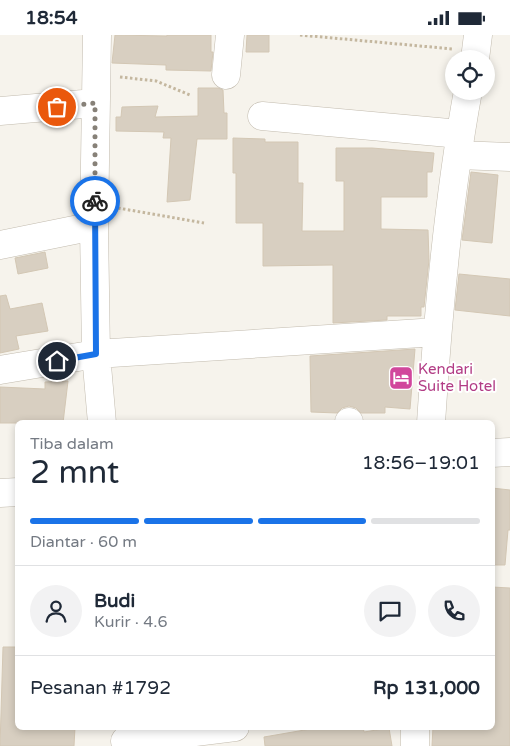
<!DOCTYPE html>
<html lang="id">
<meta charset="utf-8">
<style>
body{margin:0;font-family:"Varela Round",sans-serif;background:#f2f2f3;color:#1f2937;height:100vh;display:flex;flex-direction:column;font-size:19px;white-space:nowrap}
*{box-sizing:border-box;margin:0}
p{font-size:16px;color:#747a83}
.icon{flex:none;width:28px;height:28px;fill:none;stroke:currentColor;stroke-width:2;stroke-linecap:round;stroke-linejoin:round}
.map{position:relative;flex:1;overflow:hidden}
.sheet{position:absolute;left:15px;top:385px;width:480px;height:310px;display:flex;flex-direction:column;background:#fff;border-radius:8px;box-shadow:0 2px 8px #0003}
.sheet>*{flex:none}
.controls{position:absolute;left:445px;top:15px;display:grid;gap:10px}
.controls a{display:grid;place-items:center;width:50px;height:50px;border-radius:50%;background:#fff;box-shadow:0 2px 8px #0003;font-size:25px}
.pin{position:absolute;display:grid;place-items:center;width:42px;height:42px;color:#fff;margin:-21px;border:2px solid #fff;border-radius:50%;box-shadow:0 1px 5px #0007}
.courier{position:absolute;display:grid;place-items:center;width:50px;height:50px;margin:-25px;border:4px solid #1a73e8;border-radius:50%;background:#fff;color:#222;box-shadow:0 1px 6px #0007}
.overview em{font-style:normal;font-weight:600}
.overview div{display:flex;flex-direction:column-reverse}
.overview{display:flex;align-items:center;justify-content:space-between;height:85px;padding:0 15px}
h1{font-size:32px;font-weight:600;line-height:38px}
.bar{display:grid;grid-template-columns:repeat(4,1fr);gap:8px 5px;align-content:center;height:60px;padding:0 15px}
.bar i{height:6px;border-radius:4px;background:#e0e1e3}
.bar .selected{background:#1a73e8}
.bar p{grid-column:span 4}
.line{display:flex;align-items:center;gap:12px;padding:0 15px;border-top:1px solid #e0e1e3}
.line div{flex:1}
.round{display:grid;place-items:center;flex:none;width:52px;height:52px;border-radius:26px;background:#f2f2f3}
.status{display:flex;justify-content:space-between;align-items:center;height:35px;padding:0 25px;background:#fff;direction:ltr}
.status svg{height:14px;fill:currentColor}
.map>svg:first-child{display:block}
.building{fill:#d8cfc1;stroke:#d3c7b4}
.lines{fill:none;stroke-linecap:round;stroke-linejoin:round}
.minor-casing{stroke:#c2bbae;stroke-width:29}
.path{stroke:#c4b79f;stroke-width:3;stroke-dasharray:2.5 2.5;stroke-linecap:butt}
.minor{stroke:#fff;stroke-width:28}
.done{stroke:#878178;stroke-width:5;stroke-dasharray:0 9}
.route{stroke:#1a73e8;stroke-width:6}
.labels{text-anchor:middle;stroke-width:4;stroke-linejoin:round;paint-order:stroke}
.hotel-label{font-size:15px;fill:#b23c85;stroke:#fff;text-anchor:start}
</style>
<div class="status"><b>18:54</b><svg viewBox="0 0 49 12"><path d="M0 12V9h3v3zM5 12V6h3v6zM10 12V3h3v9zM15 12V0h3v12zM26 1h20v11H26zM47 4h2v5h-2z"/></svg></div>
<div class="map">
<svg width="510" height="711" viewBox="0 0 510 711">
<rect width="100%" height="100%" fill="#f6f3ec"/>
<path class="building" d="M115,0L167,1V0H211V17H213L211,36L166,35V30L112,28Z
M247,0H269V17H246Z
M198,53H218L223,55L224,78H227V104H197L190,165L167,167L171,103H163L164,97L116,96V82H121L122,72L158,71L155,82L198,81Z
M233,103L265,104V107H298V148H303L302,196H344V146H336V113H372L434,118L432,137H427V162H381V194L428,195L429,225L424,272H421V281H387V285L333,288V230L263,231V188H236V138H233Z
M471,137L498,140L492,208L462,205Z
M45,217L48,233L18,239L15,223Z
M459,239L510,244V281L455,275Z
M6,260L10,274L42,268L48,296L16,301L19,314L0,318V261Z
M415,314L410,374L385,372V378H361L356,373L349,371L342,373L337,378L311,377L310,321Z
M68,346L63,388H0V352L45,354V347Z
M492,453L510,455V495H508L505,530H492Z
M492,552L510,553V711H432L433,692H492Z
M3,612H18V692H75L74,711H0Z
M322,692H363L364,697L389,693L392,711H265L264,702Z"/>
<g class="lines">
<defs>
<path id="minor" d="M97,0L94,191L96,319L102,388
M475,24L478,0
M226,40L230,0
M0,76L95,68
M262,81L460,99
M458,120L510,122
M0,210L94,191
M0,335L96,319L437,297
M349,387V388
M431,388C438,277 448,165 468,56
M492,418L510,417
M0,458L18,457
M415,692V711
M125,706L235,692"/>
</defs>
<use href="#minor" class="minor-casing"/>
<path class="path" d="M300,0L453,14
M120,42L156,46L190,60
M118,173L204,188"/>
<use href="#minor" class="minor"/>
</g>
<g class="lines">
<path class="done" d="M57,72L95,68V166"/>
<path class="route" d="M57,326L96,319L95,166"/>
</g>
<defs>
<symbol id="hotel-square" viewBox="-11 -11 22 22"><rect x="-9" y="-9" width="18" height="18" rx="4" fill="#d1479c" stroke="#fff"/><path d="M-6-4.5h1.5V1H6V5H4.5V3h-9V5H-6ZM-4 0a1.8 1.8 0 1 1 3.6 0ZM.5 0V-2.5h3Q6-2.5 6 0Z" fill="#fff"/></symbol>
</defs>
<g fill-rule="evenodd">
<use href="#hotel-square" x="387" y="329" width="28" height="28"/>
</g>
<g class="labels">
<g class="hotel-label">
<text x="418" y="339">Kendari<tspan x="418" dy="17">Suite Hotel</tspan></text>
</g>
</g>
</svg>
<div class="controls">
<a><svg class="icon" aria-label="locate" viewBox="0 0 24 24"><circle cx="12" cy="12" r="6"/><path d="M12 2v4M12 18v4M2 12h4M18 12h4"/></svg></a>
</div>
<div class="pin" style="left:57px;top:72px;background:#ea580c"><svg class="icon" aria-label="bag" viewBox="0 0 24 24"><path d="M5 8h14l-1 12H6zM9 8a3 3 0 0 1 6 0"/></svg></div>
<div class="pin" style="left:57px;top:326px;background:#1f2937"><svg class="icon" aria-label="home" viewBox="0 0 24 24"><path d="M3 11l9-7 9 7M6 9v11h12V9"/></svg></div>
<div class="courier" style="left:95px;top:166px"><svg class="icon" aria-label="bike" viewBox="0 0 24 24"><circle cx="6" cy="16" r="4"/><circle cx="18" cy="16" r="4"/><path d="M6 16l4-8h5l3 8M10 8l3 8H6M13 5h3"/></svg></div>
<section class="sheet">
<div class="overview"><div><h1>2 mnt</h1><p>Tiba dalam</p></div><em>18:56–19:01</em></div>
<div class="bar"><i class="selected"></i><i class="selected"></i><i class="selected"></i><i></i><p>Diantar · 60 m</p></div>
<div class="line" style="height:90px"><a class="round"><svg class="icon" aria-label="person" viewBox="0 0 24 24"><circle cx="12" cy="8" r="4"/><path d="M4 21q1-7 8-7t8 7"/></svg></a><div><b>Budi</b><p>Kurir · 4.6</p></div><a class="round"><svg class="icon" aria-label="chat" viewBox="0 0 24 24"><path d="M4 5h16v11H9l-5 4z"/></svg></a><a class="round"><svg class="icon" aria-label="phone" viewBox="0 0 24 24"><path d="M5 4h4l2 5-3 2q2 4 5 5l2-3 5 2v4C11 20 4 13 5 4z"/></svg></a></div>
<div class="line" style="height:65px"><div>Pesanan #1792</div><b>Rp 131,000</b></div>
</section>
</div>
